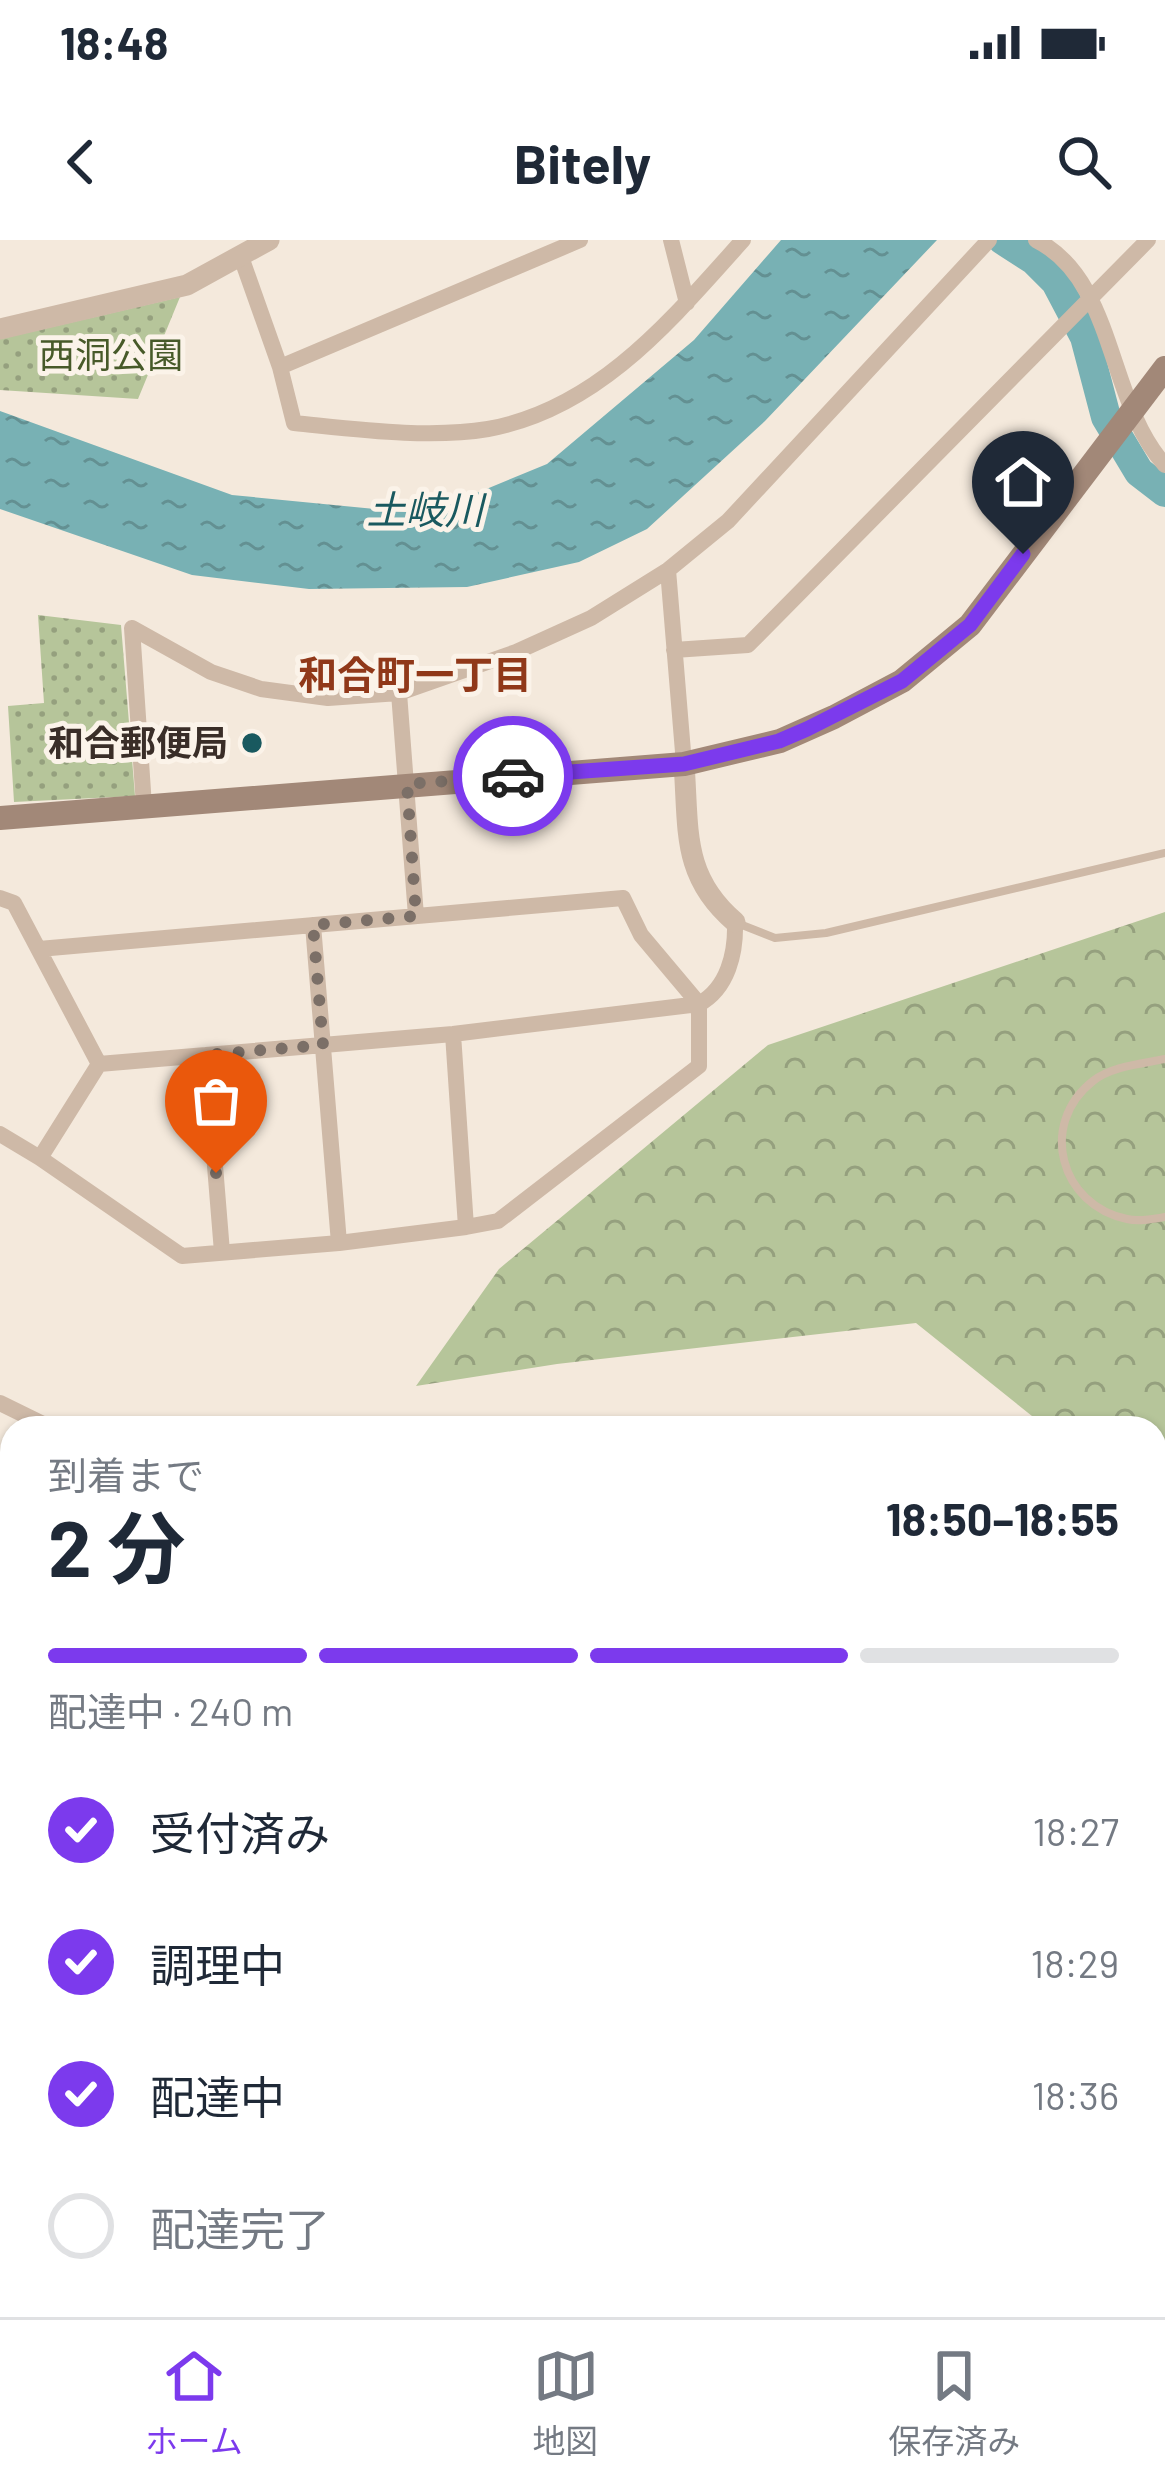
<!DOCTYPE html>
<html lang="ja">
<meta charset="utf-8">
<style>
body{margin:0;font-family:Barlow,"Noto Sans JP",sans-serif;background:#f6f6f7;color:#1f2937;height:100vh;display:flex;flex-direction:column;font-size:45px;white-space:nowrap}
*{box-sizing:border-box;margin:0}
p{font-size:39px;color:#747a83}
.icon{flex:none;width:66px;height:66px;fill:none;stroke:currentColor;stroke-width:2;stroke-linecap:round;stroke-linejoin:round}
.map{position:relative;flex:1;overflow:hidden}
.panel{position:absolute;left:0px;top:1176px;width:1167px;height:903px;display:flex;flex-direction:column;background:#fff;border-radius:36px 36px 0 0;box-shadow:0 3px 9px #0004}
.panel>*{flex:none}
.pin{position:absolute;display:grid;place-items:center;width:102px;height:102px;color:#fff;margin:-123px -51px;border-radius:50% 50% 50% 0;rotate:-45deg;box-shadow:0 0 12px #0007}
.pin .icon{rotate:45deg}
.courier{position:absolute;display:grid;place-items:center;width:120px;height:120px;margin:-60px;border:9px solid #7c3aed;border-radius:50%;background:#fff;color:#222;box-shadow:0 3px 15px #0007}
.summary em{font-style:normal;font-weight:700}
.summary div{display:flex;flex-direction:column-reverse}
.summary{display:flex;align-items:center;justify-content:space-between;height:204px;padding:0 48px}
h1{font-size:78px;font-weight:700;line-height:90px}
.bar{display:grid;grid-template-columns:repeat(4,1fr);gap:18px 12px;align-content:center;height:144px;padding:0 48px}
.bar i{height:15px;border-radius:9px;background:#e0e1e3}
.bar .selected{background:#7c3aed}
.bar p{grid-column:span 4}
ol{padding:0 48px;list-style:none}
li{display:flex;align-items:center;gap:36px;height:132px}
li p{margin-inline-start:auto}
li .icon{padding:12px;border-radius:50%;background:#7c3aed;color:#fff;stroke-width:4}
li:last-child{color:#747a83}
li i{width:66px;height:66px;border:6px solid #e0e1e3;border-radius:50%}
.status{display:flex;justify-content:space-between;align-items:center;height:84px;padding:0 60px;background:#fff;direction:ltr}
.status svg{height:33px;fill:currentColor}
header{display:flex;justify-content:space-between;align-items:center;height:156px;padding:0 48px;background:#fff;font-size:54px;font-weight:700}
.tabs{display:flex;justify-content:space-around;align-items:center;height:168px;border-top:3px solid #e0e1e3;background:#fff;font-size:33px;color:#747a83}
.tabs a{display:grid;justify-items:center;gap:6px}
.tabs .selected{color:#7c3aed}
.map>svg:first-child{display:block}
.forest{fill:url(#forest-crowns)}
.park{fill:url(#park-dots)}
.water{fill:url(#water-ripples)}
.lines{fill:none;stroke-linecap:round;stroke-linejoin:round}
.river{stroke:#78b1b4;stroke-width:30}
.service{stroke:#ceb9a7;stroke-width:8}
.minor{stroke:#ceb9a7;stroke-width:16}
.tertiary{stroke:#ceb9a7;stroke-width:21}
.secondary{stroke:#a28878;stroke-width:24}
.done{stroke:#7b6f67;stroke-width:12;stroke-dasharray:0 21.6}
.route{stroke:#7c3aed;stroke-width:15}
.poi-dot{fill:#19595f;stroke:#fbf3e9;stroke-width:4.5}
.labels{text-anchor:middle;stroke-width:10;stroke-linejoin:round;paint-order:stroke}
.park-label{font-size:36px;fill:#475a29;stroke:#fbf3e9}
.poi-label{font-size:36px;font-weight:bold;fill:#3a2e28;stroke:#fbf3e9;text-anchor:end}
.water-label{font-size:39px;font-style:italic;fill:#19595f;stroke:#fbf3e9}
.neighbourhood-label{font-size:39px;font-weight:bold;fill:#903819;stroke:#fbf3e9}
</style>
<div class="status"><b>18:48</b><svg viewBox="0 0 49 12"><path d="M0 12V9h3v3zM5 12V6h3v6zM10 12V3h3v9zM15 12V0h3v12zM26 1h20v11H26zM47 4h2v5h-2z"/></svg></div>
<header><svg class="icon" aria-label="back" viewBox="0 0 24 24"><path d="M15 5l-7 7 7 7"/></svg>Bitely<svg class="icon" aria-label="search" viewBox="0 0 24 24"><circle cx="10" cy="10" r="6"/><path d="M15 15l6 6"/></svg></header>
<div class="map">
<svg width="1165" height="2077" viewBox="0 0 1165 2077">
<defs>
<pattern id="forest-crowns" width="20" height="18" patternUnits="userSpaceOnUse" patternTransform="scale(3)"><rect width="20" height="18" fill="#b6c59a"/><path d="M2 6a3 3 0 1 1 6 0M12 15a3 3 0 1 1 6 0" fill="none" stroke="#95a07e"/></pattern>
<pattern id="park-dots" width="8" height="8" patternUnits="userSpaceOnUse" patternTransform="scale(3)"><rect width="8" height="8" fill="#b6c59a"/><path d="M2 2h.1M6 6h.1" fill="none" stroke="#95a07e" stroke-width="1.8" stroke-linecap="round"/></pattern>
<pattern id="water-ripples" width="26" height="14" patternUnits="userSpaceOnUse" patternTransform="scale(3)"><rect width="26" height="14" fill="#78b1b4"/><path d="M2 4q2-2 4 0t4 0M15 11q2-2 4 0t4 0" fill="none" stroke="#639092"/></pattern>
</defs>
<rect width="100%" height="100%" fill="#f4e9dc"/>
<path class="forest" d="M1165,672V2077H920V2067H1155V1188H1047L916,1083L557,1124L416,1146L499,1029L768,805Z"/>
<path class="park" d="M180,57L138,159L0,150V99Z
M38,375L121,385L135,556L14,562L8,466L44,463Z"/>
<path class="water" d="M781,0H937L765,181L647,289L579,322L467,347L309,349L192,335L0,269V171L232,255L426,274L547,224L694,100Z"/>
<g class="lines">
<path class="river" d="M1003,0L1034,20L1056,42L1085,97L1106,177L1139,232L1165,252"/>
<path class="service" d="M737,683L775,698L826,693L1165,613
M1165,819C1142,824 1112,826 1093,841C1038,884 1060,965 1127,979C1139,982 1153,979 1165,977"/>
<path class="minor" d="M671,0L687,63
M1036,0C1116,40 1107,162 1165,225
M240,14L280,127L294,183C355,189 428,199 488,189C599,169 672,79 743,0
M280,127L580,0
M668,330L684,524
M674,410L748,405L1148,0
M399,453L416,676
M144,566L132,388L211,432L261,449L328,458L399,453L516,412L591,378L668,330L728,281L989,0
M0,658L14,663L99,824
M313,685L339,1003
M39,709L623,658L641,695L699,764V826L498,981L466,987
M206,815L222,1012
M99,824L453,794L699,764C728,748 736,713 735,682
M0,894L40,918L182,1016L339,1003L466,987L453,794
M40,918L99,824
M0,1163L51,1188
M0,1635L12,1641
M0,1757L12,1762
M0,1864L12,1858
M772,2067L810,2077
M907,2067V2077
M397,2077L398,2067
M743,2077L746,2067"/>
<path class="tertiary" d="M0,89L187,45L269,0
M684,524C689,589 681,636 735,682"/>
<path class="secondary" d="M0,578L684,524L780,501L834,477L902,441L970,385L1165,128"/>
</g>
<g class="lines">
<path class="done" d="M216,933L206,815L323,805L313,685L416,676L407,544L513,536"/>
<path class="route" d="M513,536L684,524L779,501L807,489L902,441L970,385L1023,314"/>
</g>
<circle class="poi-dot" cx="252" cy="503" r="12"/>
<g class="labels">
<g class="park-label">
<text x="111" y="128">西洞公園</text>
</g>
<g class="poi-label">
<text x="228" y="516">和合郵便局</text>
</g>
<g class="water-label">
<text x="425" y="284">土岐川</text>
</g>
<g class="neighbourhood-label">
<text x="415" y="449">和合町一丁目</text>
</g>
</g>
</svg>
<div class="pin" style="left:216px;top:933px;background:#ea580c"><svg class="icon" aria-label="bag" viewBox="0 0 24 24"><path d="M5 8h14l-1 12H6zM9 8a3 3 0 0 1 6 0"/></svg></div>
<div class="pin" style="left:1023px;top:314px;background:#1f2937"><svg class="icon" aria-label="home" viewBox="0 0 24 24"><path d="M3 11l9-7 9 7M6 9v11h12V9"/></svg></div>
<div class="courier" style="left:513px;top:536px"><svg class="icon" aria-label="car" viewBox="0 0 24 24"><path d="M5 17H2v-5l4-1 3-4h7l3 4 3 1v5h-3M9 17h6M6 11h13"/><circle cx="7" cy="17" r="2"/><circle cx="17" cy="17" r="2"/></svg></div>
<section class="panel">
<div class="summary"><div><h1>2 分</h1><p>到着まで</p></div><em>18:50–18:55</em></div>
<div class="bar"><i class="selected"></i><i class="selected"></i><i class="selected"></i><i></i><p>配達中 · 240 m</p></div>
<ol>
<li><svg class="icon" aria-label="check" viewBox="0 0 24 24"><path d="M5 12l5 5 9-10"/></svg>受付済み<p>18:27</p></li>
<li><svg class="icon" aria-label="check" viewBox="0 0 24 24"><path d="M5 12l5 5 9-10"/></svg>調理中<p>18:29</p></li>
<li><svg class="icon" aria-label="check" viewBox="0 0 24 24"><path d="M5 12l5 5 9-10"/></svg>配達中<p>18:36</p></li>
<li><i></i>配達完了</li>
</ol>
</section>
</div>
<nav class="tabs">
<a class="selected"><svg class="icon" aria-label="home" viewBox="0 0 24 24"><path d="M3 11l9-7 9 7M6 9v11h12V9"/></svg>ホーム</a>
<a><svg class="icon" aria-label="map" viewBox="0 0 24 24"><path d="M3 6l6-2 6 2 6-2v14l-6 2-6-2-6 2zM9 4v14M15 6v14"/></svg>地図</a>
<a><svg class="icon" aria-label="saved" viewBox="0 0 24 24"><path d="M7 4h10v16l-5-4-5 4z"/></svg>保存済み</a>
</nav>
